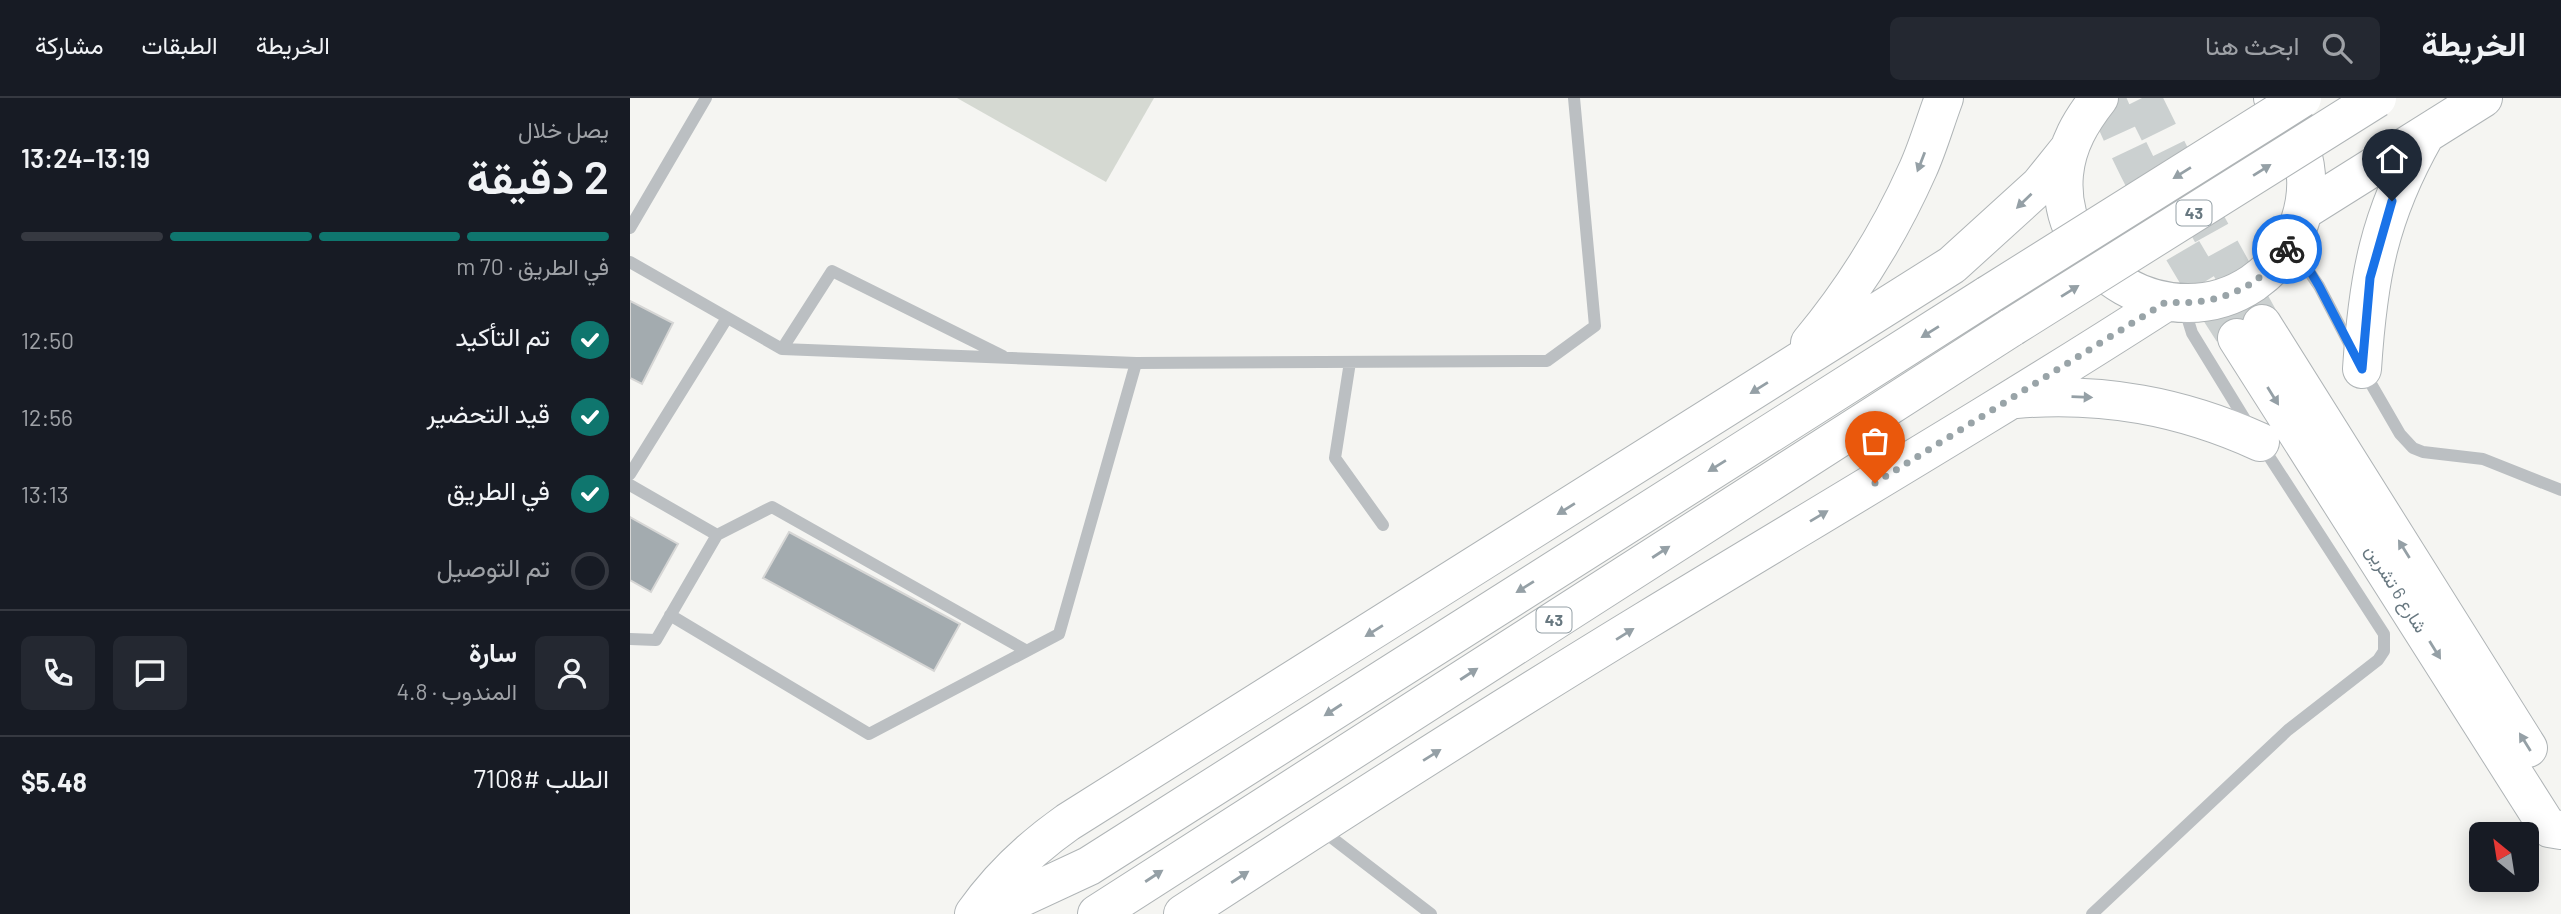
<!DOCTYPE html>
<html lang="ar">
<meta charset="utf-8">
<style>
body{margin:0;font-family:Barlow,Vazirmatn,sans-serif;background:#242831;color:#f1f3f6;direction:rtl;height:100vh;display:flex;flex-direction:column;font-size:26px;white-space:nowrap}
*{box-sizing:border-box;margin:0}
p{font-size:23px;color:#9ea1a6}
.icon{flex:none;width:38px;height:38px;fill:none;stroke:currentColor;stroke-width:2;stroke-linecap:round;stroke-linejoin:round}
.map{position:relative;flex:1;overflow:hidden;direction:ltr}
.panel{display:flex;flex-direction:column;background:#171b24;width:630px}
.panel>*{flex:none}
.needle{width:46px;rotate:330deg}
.controls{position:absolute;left:1839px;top:724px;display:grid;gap:14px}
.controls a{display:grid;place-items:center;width:70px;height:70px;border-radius:10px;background:#171b24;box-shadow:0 4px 18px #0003;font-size:35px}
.pin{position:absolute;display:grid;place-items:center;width:60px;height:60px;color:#fff;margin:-72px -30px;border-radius:50% 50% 50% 0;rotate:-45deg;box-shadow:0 0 7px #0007}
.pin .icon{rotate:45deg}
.courier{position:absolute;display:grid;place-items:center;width:70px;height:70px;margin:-35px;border:5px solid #1a73e8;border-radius:50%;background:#fff;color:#222;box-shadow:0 2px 9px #0007}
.summary em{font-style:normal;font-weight:600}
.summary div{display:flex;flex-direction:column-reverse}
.summary{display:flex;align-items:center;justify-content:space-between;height:119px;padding:0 21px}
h1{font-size:46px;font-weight:600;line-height:52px}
.bar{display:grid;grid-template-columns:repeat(4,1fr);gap:10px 7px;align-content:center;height:84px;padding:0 21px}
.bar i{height:9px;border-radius:5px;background:#363941}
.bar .active{background:#0f766e}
.bar p{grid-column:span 4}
.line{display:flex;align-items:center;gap:18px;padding:0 21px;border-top:2px solid #363941}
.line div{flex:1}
.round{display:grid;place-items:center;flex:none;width:74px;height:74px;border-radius:10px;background:#242831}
ol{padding:0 21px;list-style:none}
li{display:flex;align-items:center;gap:21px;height:77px}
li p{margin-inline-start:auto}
li .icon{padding:7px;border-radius:50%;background:#0f766e;color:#fff;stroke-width:4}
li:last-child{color:#9ea1a6}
li i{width:38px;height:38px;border:4px solid #363941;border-radius:50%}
header{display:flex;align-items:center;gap:42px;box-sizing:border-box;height:98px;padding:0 35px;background:#171b24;border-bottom:2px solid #363941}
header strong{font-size:33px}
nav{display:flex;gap:38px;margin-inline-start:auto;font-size:24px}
.search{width:490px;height:63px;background:#242831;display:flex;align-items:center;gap:18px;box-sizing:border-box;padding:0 24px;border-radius:10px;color:#9ea1a6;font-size:26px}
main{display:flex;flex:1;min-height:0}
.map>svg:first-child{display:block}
.green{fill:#d5d9d2}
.building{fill:#a3abaf;stroke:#d6d6d5;stroke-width:2}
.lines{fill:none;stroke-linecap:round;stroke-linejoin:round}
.major-tunnel{stroke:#cbd0d0;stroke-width:38;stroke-dasharray:38 19;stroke-linecap:butt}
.major-casing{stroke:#afb4b6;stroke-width:40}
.minor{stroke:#bbbfc2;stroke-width:12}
.major{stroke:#fff;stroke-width:38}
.major-bridge-casing{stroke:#afb4b6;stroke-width:40;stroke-linecap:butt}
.major-bridge{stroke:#fff;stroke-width:38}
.oneway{fill:#95a0a6}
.done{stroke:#99a4a8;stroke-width:7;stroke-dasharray:0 12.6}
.route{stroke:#1a73e8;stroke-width:9}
.labels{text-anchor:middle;stroke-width:7;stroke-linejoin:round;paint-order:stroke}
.shield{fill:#fff;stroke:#95a0a6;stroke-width:2}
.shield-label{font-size:16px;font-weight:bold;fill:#687880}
.street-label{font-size:18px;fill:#687880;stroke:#fff}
</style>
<header>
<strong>الخريطة</strong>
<div class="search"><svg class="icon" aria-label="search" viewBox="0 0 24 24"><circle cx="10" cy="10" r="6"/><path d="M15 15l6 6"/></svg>ابحث هنا</div>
<nav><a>الخريطة</a><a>الطبقات</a><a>مشاركة</a></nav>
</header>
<main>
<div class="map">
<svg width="1931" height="816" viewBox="0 0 1931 816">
<rect width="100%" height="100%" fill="#f5f5f2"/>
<path class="green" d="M327,0H524L476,84Z"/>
<path class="building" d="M0,203L43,225L12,286L0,280Z
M0,419L48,446L21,494L0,482Z
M159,434L330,526L304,573L133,480Z"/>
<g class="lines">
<path class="major-tunnel" d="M1476,0C1511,85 1557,163 1607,240
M1512,0L1554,85L1632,226"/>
<defs>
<path id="major" d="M1469,0C1451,23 1437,46 1434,76C1425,175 1542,240 1623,185C1644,170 1662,149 1670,123C1685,77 1672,37 1643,0
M1673,113L1853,0
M1632,226L1898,650
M1607,240L1915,725L1919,730L1931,732
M1180,245C1224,192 1260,134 1288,71C1298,49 1305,24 1314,0
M1732,271C1738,179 1749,118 1795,37
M1386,301C1473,294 1551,308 1630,344
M344,816C370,779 401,750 438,724L1322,167L1410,87L1439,51
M356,816L459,768L1358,197
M467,816L1382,229
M553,816C706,716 859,618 1015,523C1189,417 1365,314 1536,204"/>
</defs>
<use href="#major" class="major-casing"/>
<path class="minor" d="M0,130L76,0
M1662,149L1689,188L1723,253
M0,164L152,251L506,265L917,263L965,228L944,0
M1554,209L1562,235L1619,328
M152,251L202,173L373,258
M720,264L705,360L753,427
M1733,272L1770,336L1783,350L1793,354L1853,361L1931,392
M0,376L97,220
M0,387L87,437L26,542L0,541
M87,437L142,409L397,553
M40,517L239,636L429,536L506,265
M693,733L801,816
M1462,816L1658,632L1748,562L1754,553V536L1631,346"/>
<use href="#major" class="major"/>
<defs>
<path id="major-bridge" d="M1358,197L1672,0
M1382,229L1747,0"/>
</defs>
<use href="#major-bridge" class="major-bridge-casing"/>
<use href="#major-bridge" class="major-bridge"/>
</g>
<defs><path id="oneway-solid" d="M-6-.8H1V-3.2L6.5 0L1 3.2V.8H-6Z" transform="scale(1.75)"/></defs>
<g class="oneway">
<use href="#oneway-solid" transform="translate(1291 64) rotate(111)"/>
<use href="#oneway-solid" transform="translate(1632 72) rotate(-32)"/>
<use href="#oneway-solid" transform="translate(1552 75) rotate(148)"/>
<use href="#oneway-solid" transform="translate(1394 103) rotate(136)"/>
<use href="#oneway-solid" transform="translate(1440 193) rotate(-32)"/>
<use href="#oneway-solid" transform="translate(1300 234) rotate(148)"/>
<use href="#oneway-solid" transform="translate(1129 290) rotate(148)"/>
<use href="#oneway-solid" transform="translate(1643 298) rotate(58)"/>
<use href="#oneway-solid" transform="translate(1452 299) rotate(2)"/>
<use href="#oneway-solid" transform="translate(1087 368) rotate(148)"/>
<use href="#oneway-solid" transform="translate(936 411) rotate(148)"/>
<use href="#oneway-solid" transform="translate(1189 418) rotate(-31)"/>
<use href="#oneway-solid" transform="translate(1774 451) rotate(-122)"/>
<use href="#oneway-solid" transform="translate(1031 454) rotate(-33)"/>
<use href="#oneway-solid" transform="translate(895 489) rotate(148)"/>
<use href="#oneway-solid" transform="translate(744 533) rotate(148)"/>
<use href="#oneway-solid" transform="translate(995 536) rotate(-32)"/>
<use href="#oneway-solid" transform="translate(1805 552) rotate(58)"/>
<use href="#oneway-solid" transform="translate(839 576) rotate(-33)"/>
<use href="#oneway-solid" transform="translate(703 612) rotate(147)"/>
<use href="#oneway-solid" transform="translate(1895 644) rotate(-122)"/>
<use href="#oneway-solid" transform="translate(802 657) rotate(-32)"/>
<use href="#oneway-solid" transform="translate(524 778) rotate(-33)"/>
<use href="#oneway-solid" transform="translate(610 779) rotate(-33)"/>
</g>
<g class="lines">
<path class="done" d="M1245,385L1536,204C1586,208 1627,192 1657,151"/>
<path class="route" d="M1657,151L1660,146L1670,156L1689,188L1732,271L1740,180L1762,103"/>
</g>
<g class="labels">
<g class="shield">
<rect x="1546.5" y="102.5" width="35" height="25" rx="5"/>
<rect x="906.5" y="509.5" width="35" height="25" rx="5"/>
</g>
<g class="shield-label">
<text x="1564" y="121">43</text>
<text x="924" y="528">43</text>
</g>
<g class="street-label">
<text transform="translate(1766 491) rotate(58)" y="6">شارع 6 تشرين</text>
</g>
</g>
</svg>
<div class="controls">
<a><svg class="needle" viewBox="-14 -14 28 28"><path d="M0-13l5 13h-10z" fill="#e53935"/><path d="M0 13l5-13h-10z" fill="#9ea1a6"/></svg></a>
</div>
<div class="pin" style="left:1245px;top:385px;background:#ea580c"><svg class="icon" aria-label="bag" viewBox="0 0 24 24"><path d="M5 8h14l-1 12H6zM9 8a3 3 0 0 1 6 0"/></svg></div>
<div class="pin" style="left:1762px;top:103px;background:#1f2937"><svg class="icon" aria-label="home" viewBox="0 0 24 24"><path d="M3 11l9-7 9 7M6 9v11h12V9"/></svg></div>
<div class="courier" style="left:1657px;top:151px"><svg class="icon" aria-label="bike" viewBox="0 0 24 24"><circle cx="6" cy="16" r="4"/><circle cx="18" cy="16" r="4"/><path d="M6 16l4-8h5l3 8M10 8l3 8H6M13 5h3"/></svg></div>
</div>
<section class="panel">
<div class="summary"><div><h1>2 دقيقة</h1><p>يصل خلال</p></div><em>13:19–13:24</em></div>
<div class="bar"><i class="active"></i><i class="active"></i><i class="active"></i><i></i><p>في الطريق · 70 m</p></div>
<ol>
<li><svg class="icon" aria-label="check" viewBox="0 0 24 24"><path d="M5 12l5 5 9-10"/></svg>تم التأكيد<p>12:50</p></li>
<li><svg class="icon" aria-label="check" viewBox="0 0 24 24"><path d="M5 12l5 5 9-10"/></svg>قيد التحضير<p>12:56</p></li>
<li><svg class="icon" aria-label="check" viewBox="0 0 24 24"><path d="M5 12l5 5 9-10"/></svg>في الطريق<p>13:13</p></li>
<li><i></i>تم التوصيل</li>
</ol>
<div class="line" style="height:126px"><a class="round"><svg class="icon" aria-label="person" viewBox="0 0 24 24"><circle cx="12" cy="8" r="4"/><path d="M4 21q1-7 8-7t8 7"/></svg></a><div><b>سارة</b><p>المندوب · 4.8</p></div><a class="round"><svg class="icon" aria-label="chat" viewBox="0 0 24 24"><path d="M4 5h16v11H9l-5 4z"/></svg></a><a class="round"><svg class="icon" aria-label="phone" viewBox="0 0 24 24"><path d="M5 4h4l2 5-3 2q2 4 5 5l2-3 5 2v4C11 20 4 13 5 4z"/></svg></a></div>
<div class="line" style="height:91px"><div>الطلب #7108</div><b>$5.48</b></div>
</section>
</main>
